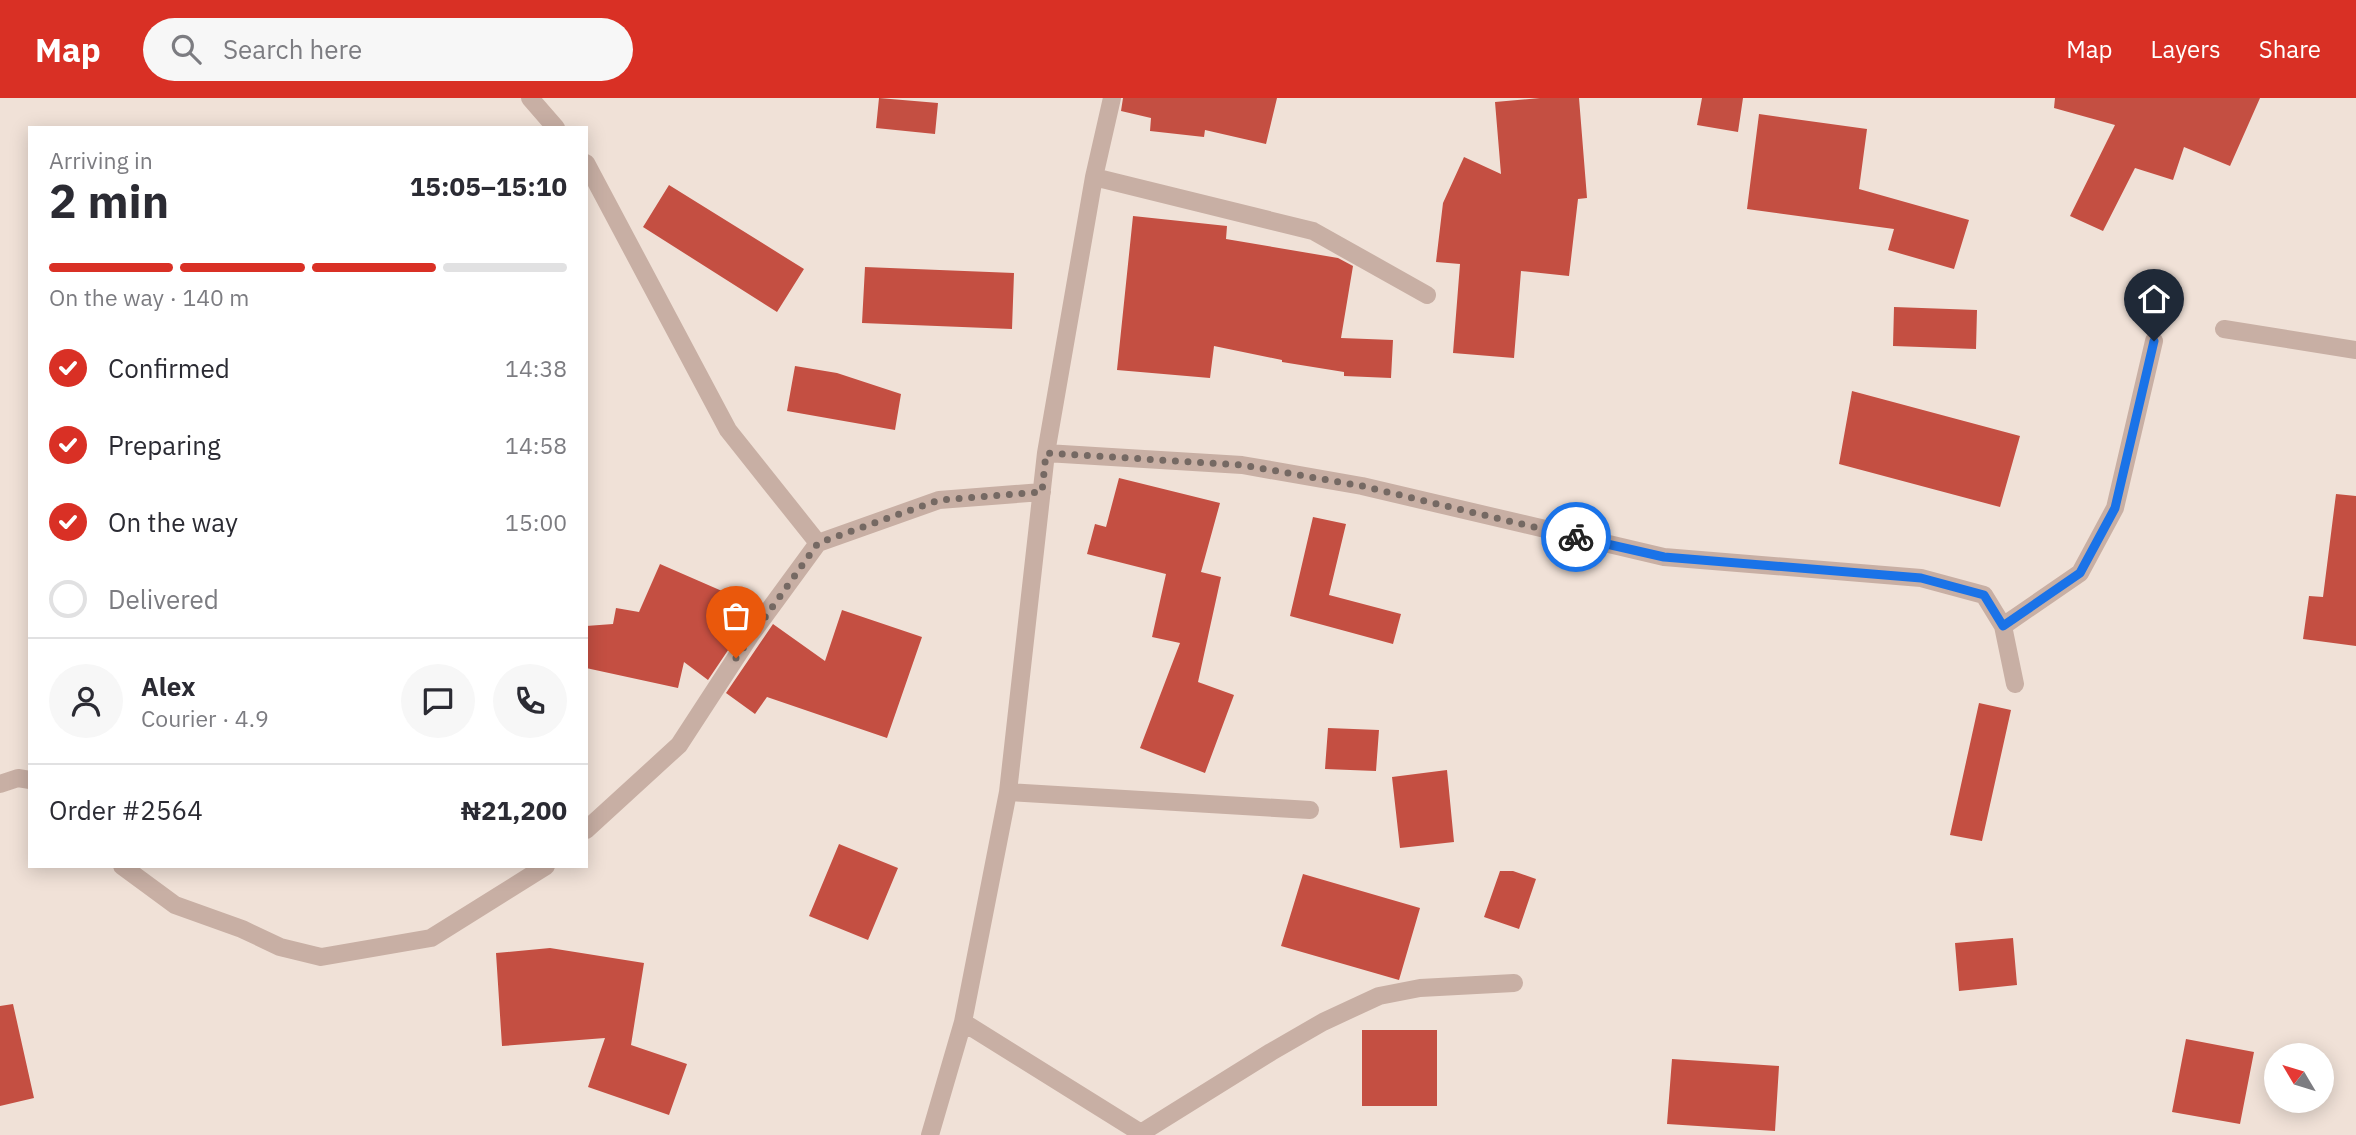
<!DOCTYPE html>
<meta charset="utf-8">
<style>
body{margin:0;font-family:"IBM Plex Sans",sans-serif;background:#f7f7f7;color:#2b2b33;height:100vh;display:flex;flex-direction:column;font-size:26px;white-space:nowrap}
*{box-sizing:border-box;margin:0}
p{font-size:23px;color:#7c7c81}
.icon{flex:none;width:38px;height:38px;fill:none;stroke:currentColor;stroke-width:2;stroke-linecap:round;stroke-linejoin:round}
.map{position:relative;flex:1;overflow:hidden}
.sheet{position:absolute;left:28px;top:28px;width:560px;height:742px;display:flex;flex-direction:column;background:#fff;border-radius:0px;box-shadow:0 4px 18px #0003}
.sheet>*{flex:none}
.needle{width:46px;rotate:308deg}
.buttons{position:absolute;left:2264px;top:945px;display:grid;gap:14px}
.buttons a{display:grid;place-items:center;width:70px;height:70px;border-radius:50%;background:#fff;box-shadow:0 4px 18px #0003;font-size:35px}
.pin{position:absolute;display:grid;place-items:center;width:60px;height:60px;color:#fff;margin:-72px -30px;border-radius:50% 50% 50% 0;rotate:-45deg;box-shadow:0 0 7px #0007}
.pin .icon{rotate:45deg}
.courier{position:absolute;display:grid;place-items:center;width:70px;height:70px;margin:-35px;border:5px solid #1a73e8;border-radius:50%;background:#fff;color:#222;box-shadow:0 2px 9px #0007}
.headline em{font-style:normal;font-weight:700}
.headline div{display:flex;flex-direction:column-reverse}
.headline{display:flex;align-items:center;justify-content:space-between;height:119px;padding:0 21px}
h1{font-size:46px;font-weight:700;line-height:52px}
.bar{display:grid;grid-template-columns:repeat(4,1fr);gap:10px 7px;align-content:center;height:84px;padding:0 21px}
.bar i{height:9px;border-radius:5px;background:#e1e1e2}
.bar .active{background:#d93025}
.bar p{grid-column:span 4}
.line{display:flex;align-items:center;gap:18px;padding:0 21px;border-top:2px solid #e1e1e2}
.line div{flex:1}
.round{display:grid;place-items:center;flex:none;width:74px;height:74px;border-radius:37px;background:#f7f7f7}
ol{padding:0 21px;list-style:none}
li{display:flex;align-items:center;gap:21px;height:77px}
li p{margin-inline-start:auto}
li .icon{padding:7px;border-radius:50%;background:#d93025;color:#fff;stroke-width:4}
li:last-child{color:#7c7c81}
li i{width:38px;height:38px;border:4px solid #e1e1e2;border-radius:50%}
header{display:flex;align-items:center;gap:42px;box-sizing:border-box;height:98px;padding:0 35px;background:#d93025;color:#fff}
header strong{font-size:33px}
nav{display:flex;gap:38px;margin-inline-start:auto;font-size:24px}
.search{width:490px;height:63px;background:#f7f7f7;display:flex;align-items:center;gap:18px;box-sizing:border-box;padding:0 24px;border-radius:38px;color:#7c7c81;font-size:26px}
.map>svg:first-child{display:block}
.building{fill:#c44f42}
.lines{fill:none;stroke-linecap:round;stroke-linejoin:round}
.street{stroke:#c8afa4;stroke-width:18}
.done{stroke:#756963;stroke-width:7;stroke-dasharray:0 12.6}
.route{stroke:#1a73e8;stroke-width:9}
</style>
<header>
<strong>Map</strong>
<div class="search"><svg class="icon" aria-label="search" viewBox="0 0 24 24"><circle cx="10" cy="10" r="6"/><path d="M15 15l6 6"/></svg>Search here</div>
<nav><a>Map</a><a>Layers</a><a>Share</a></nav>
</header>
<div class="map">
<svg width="2356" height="1037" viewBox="0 0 2356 1037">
<rect width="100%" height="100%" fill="#f0e1d7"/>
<path class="building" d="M879,0L938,5L935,36L876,30Z
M1123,0H1277L1266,46L1205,32L1204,39L1150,33L1151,20L1121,13Z
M1540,0H1579L1587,100L1578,101L1569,178L1521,173L1514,260L1453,255L1460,166L1436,164L1443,105L1464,59L1501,76L1495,4Z
M1702,0H1743L1738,34L1697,27Z
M2055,0H2260L2230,68L2184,49L2173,82L2135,70L2103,133L2070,118L2115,27L2054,10Z
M1759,16L1867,31L1859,91L1969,122L1954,171L1888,152L1894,131L1747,111Z
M669,87L804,171L777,214L643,129Z
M1133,118L1227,128L1226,141L1338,160L1353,168L1341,240L1393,242L1391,280L1344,278V274L1282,264V262L1214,248L1210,280L1117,272Z
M865,169L1014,175L1012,231L862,225Z
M1894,209L1977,212L1976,251L1893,248Z
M795,268L837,275L901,296L895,332L787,313Z
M1852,293L2020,338L2000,409L1839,366Z
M1119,380L1220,405L1201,474L1221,479L1198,584L1234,597L1205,675L1140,650L1180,545L1152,539L1166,476L1087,456L1095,426L1106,429Z
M2336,396L2356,398V548L2303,541L2309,498L2323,499Z
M1313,419L1346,426L1329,497L1401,516L1393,546L1290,518Z
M660,466L738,500L755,512L708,582L684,564L678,590L586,570V528L613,526L616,510L639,514Z
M842,512L922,539L887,640L767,599L755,616L726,595L773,526L825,563Z
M1979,605L2011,612L1982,743L1950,737Z
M1328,630L1379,632L1376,673L1325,671Z
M1447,672L1454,744L1400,750L1392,679Z
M839,746L898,770L868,842L809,818Z
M1500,773H1513L1536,781L1519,831L1484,819Z
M1303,776L1420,810L1399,882L1281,848Z
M2013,840L2017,887L1959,893L1955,845Z
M550,850L644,865L631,947L687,966L669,1017L588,989L605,940L502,948L496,855Z
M13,906L34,1000L0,1008V908Z
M1362,932H1437V1008H1362Z
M2186,941L2254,954L2240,1026L2172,1014Z
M1672,961L1779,968L1775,1033L1667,1026Z"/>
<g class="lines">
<path class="street" d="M530,0L556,30
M586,65L728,332L818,445
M1094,79L1313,133L1427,197
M2224,231L2356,252
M1046,355L1242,367L1362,388L1664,459L1921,480L1984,497L2003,528L2015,586
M2003,528L2080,475L2115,410L2154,243
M0,686L18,680L30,682
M1008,694L1310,712
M586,732L679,647L750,538L818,445L939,402L1042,394
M122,768L175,807L242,831L280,849L321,859L431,840L546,768
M963,924L1144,1037
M1141,1035L1271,954L1323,924L1379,898L1420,890L1514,885
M930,1037L963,924L1008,694L1046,355L1094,79L1112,0"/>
</g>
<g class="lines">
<path class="done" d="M736,560L818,445L939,402L1042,394L1046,355L1242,367L1362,388L1576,439"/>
<path class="route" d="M1576,439L1664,459L1921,480L1984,497L2003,528L2080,475L2115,410L2154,243"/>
</g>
</svg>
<div class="buttons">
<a><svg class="needle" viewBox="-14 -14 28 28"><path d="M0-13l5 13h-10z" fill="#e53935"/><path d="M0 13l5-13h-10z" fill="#7c7c81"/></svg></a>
</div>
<div class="pin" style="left:736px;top:560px;background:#ea580c"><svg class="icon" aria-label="bag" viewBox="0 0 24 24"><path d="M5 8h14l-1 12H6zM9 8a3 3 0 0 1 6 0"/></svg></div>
<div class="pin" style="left:2154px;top:243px;background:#1f2937"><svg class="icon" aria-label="home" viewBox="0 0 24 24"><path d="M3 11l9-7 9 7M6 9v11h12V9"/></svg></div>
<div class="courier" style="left:1576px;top:439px"><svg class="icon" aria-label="bike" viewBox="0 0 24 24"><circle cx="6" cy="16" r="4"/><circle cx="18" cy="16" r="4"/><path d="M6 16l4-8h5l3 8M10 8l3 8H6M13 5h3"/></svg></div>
<section class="sheet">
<div class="headline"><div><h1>2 min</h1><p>Arriving in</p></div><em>15:05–15:10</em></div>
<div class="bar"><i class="active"></i><i class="active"></i><i class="active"></i><i></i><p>On the way · 140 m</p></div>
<ol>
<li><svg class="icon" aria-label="check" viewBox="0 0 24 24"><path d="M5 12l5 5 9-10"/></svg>Confirmed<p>14:38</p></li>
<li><svg class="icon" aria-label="check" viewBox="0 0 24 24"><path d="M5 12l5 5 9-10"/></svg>Preparing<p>14:58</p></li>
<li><svg class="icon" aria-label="check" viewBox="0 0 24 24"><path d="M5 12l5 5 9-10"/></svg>On the way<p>15:00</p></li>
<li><i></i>Delivered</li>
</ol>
<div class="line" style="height:126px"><a class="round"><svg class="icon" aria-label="person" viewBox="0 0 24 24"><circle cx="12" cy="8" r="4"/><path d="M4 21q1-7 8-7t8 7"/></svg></a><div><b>Alex</b><p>Courier · 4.9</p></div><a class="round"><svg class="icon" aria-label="chat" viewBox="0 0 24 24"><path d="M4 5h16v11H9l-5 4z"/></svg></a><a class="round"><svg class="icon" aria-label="phone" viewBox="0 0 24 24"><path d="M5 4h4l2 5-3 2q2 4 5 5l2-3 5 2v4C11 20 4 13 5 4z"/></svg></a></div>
<div class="line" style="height:91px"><div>Order #2564</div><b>₦21,200</b></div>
</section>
</div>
